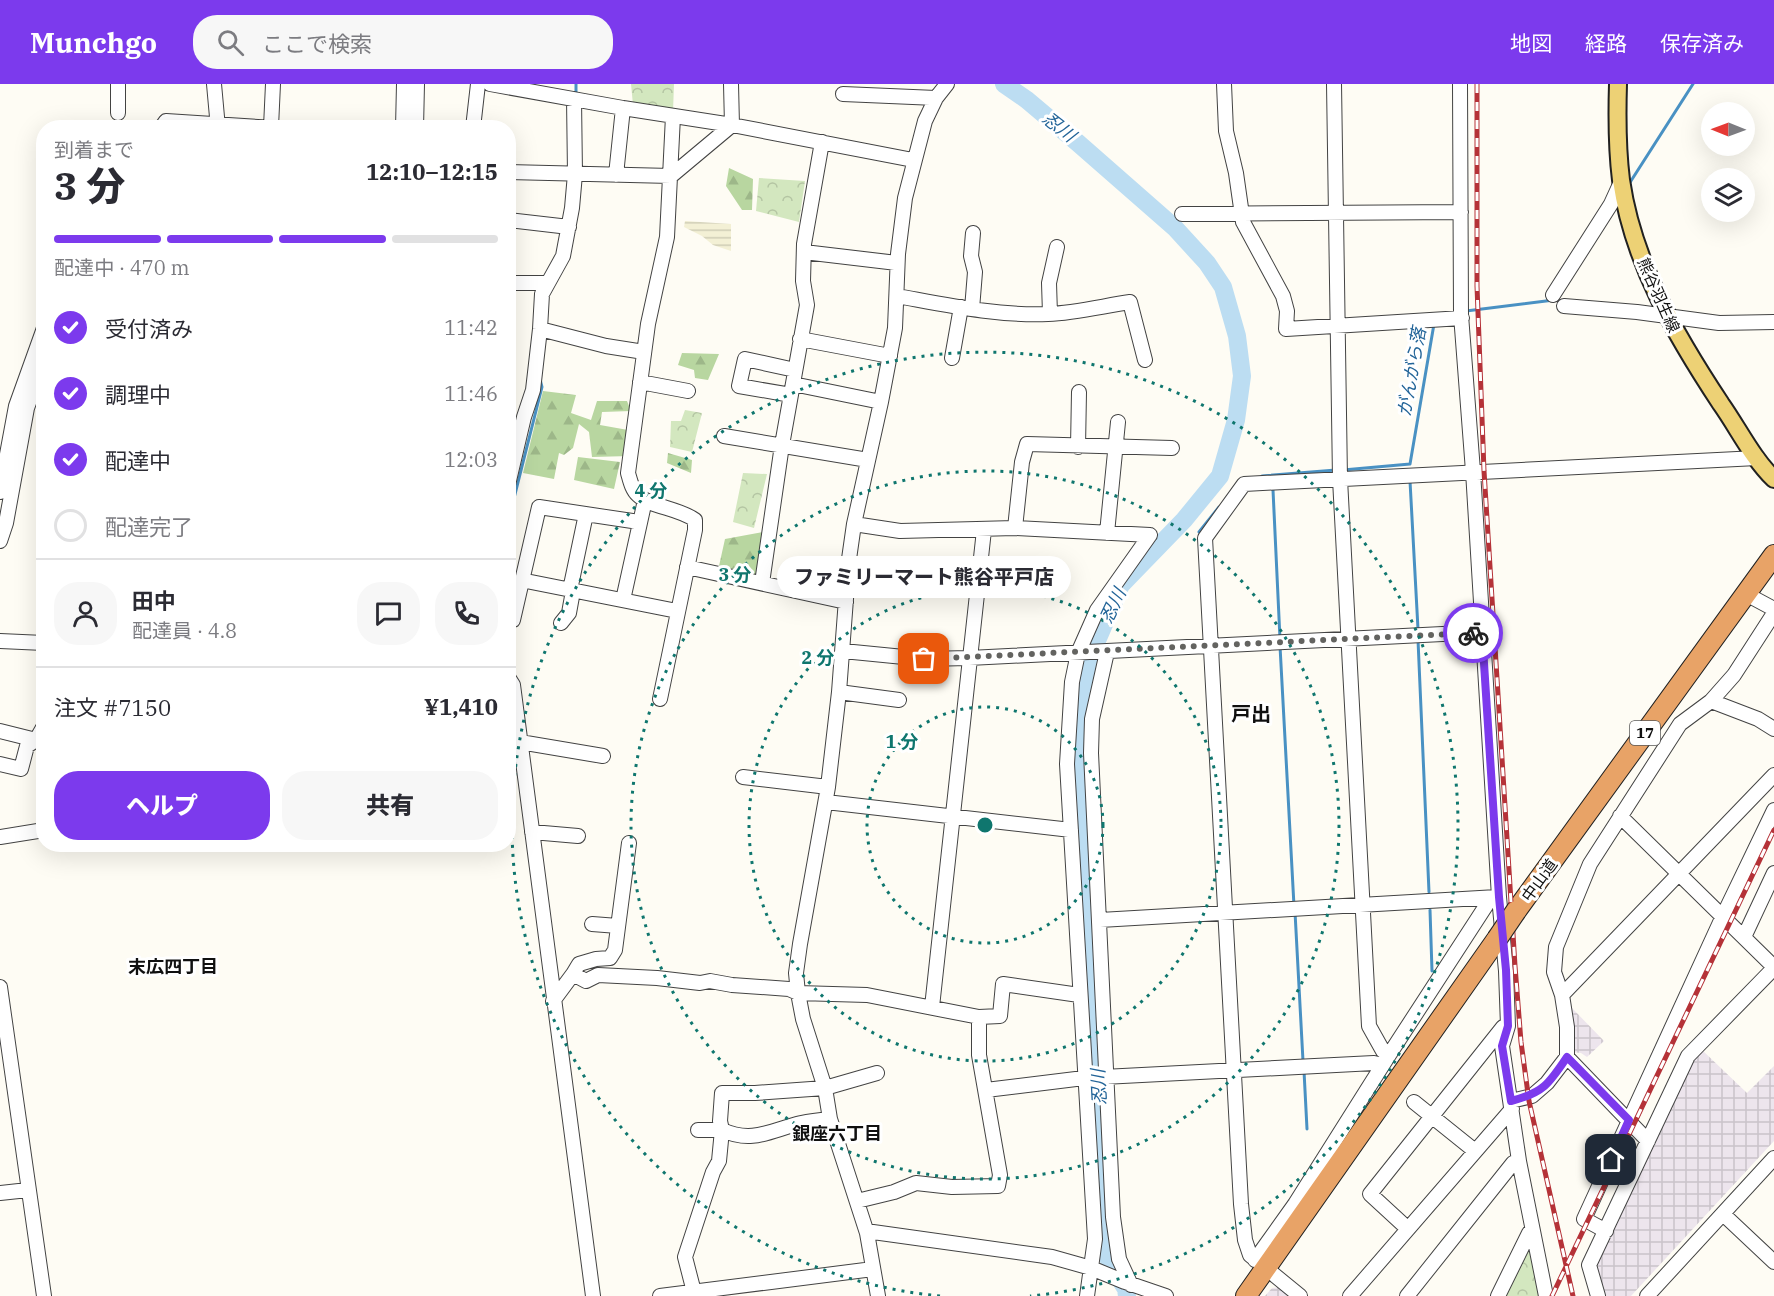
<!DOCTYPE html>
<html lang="ja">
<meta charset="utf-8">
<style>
body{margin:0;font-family:"IBM Plex Serif","Noto Sans JP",serif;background:#f7f7f7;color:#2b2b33;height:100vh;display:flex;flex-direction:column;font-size:22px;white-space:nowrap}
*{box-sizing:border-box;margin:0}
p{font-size:20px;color:#7c7c81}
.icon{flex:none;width:33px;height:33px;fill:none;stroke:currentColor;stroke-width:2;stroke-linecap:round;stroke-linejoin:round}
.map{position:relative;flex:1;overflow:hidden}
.drawer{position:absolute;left:36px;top:36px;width:480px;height:732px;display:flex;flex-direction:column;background:#fff;border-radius:24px;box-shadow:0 6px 24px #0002}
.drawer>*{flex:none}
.needle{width:39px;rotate:271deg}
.controls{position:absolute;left:1701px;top:18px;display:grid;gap:12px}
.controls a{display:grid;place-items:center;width:54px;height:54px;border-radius:50%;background:#fff;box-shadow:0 6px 24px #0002;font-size:30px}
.pin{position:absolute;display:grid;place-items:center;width:51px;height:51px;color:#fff;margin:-26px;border-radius:12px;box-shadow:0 3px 9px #0006}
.courier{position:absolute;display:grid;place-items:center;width:60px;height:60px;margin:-30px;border:4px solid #7c3aed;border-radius:50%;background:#fff;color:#222;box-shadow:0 2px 8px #0007}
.bubble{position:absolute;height:42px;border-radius:21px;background:#fff;box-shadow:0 6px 24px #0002;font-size:20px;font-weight:800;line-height:42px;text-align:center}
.headline em{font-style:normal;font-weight:800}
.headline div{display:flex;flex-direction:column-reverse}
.headline{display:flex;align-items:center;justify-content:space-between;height:102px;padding:0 18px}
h1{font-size:39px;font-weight:800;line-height:45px}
.bar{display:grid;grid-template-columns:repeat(4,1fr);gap:9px 6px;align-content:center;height:72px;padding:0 18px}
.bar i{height:8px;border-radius:4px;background:#e1e1e2}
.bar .on{background:#7c3aed}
.bar p{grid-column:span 4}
.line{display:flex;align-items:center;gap:15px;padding:0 18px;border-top:2px solid #e1e1e2}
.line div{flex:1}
.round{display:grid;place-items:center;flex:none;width:63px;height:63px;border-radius:24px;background:#f7f7f7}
ol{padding:0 18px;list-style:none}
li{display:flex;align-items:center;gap:18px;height:66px}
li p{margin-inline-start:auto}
li .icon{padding:6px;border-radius:50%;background:#7c3aed;color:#fff;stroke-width:4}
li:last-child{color:#7c7c81}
li i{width:33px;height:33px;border:3px solid #e1e1e2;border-radius:50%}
.action{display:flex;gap:12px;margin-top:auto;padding:12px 18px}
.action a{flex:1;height:69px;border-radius:24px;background:#7c3aed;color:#fff;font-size:24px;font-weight:800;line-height:69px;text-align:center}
.action a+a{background:#f7f7f7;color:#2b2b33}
header{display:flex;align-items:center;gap:36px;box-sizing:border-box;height:84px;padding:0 30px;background:#7c3aed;color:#fff}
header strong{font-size:28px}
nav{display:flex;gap:33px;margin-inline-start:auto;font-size:21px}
.search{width:420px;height:54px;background:#f7f7f7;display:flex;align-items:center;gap:15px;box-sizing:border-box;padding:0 21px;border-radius:24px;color:#7c7c81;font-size:22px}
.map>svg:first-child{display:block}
.industrial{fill:url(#industrial-grid)}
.farmland{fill:url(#farmland-rules)}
.forest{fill:url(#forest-firs)}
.park{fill:url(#park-crowns)}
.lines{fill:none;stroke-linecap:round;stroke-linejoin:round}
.stream{stroke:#4991c3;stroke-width:3}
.river{stroke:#bcddf2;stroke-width:18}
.minor-casing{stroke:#434343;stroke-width:16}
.major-casing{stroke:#212121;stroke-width:20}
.highway-casing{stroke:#212121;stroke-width:22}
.minor{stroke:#fff;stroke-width:14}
.major{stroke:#edd175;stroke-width:16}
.highway{stroke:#e8a367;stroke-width:20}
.rail-casing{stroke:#b53238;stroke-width:5}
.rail{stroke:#fff;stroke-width:3;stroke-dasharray:9;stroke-linecap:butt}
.highway-bridge-casing{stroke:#212121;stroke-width:22;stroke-linecap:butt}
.highway-bridge{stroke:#e8a367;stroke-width:20}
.done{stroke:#636360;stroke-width:6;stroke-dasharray:0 10.8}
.route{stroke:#7c3aed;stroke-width:8}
.ring{fill:none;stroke:#0f766e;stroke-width:3;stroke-dasharray:3 6}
.labels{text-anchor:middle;stroke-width:6;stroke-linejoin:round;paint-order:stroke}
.shield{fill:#fff;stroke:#585858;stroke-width:1.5}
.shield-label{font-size:15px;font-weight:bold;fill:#101010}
.street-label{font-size:16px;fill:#101010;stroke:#fff}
.water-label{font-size:18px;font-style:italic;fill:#226498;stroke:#fff}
.neighbourhood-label{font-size:18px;font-weight:bold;fill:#101010;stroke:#fff}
.quarter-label{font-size:20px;font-weight:bold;fill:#101010;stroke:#fff}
.centre{fill:#0f766e;stroke:#fff;stroke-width:3}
.ring-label{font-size:18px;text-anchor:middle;font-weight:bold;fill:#0f766e;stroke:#fff;stroke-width:6;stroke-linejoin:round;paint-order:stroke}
</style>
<header>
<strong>Munchgo</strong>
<div class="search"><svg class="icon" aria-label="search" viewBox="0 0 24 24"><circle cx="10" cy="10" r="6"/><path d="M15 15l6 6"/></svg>ここで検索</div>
<nav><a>地図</a><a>経路</a><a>保存済み</a></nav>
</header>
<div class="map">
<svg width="1774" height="1212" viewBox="0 0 1774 1212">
<defs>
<pattern id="industrial-grid" width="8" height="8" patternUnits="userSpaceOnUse" patternTransform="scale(1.5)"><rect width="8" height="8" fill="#ede5ed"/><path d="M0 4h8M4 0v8" fill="none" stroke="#cac3ca"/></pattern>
<pattern id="farmland-rules" width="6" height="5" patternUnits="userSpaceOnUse" patternTransform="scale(1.5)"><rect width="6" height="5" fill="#f3f0d5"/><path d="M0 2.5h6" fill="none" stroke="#cfcdb6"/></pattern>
<pattern id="forest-firs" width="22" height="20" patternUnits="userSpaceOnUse" patternTransform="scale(1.5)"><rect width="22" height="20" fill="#b8d6a0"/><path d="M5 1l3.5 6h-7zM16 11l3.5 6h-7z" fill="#9db789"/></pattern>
<pattern id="park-crowns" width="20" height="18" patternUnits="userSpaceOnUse" patternTransform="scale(1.5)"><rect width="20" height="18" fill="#d3e7bf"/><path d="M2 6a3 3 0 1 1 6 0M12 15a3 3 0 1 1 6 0" fill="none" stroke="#b4c5a3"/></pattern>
</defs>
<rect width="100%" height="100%" fill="#fefcf4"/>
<path class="industrial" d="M1571,923L1604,957L1587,973L1581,969L1572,968Z
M1701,965L1747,1009L1774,982V1057L1631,1212H1601L1593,1182L1695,972Z
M1280,1203L1291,1212H1265L1272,1204Z"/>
<path class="farmland" d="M685,137L731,140V167L713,161L702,152L684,143Z"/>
<path class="forest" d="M729,84L753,95L752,126H742L726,102Z
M682,269L719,270L708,296L695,294L694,286L678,281Z
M543,307L576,311L571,329L591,336L597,317H627L631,327L602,328L600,341L628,346L630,372L592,373L589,348L579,340L573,364L564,371L559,369L554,395L523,389Z
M668,369L692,376L691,389L667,379Z
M578,373L620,378L614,405L574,396Z
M763,448L757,491L719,482L725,455Z"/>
<path class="park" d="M631,0H674L673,28L633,21Z
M759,94L805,97L799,138L756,127Z
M685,326L702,329L692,368L670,363L671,337H681Z
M743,389L767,390L754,444L733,438Z
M1525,1166H1533L1542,1212H1504Z"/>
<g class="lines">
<path class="stream" d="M576,0V8
M1629,100L1693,0
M1466,227L1554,216
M1343,386L1410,380L1434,240
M1262,392L1336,386
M1410,397L1418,545
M1273,406L1280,555
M1184,436L1185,437
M508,438L542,303L540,295
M1199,448L1219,423
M1418,556L1429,808
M1280,562L1294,822
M1430,826L1432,887
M1295,828L1303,977
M1304,987L1307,1045"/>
<path class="river" d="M1004,0L1027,16L1078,59L1175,144L1207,179L1223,203L1237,252L1242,292L1236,336L1220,392L1184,436L1121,501L1096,559L1086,605L1080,651L1089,861L1100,1014L1109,1177L1126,1205L1127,1212"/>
<defs>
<path id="minor" d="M214,0L218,44
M490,0L623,24L732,41L913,76
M1224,0L1226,47L1236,89L1243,138L1283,212L1287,227L1286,245L1462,234
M1334,0L1340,395L1369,942L1383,967L1389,971
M843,10L936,14
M118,29V0
M271,43L273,0
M161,44L166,37L274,44
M403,44L404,0
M416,44L417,0
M473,44L478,0
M508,88L671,92L732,41L731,0
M616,91L623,24
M1182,130L1461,128
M508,136L569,143
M804,168L897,179
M508,199H548
M1553,211L1611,120L1621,98
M897,212C947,221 997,232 1048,230C1075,229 1103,222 1130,218L1145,276
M1564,222L1637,228L1719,239L1774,238
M972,225L975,188L971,172L973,149
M1050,230L1049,199L1057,163
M540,245L606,262L644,268
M800,255L890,272
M952,274L961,223
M640,298L688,307
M793,300L881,318
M791,311L739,302L745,275L795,286
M724,352L868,376
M1078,363L1079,308
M508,401L524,333L533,306L540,245L542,210L563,172L572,124L575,90L574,15
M0,408L16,322L44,244
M854,440L900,447L1015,444L1022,378L1027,360L1172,364
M1015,444L1150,451
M1107,449L1118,338
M0,457L6,439L27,324L44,277
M687,483L846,518
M521,496L677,527
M762,499L782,361L807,221L803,197L804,160L822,58
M570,506L586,430
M1746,510L1774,525
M623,516L645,416
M508,536H513L539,423L639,438
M561,539L569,529L573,507
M0,557L44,559
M843,567L924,575L969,574L1482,548
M1107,568L1092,635L1091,669L1113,1133L1119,1175L1131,1201
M508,593L513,601L593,1212
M839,608L899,616
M660,615L695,446V436C679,424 650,423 638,411C632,406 630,396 628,389L648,240L667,153L673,32
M1711,617L1758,635L1774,645
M0,647L36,656
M520,658L603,672
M0,680L21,685L27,662L36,656L44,642
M743,693L828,703
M826,718L1071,746
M1620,732L1774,883
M532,748L578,752
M0,753L44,746
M1100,836L1497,813
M592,840L618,842
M1744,853L1774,789
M573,890L579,880L596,875L610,874L615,866L629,759
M0,903L44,1212
M1562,911L1774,691
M553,917L573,890L586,897L598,891L657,894L700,899L710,897L732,901L789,905L798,909L867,911L979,933V971L1000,1091L998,1102L952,1103L916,1099L894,1108L857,1117
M932,923L984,446
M979,933L1000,932L1003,900L1079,911
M1567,973L1648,1057
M986,1006L1084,994L1374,979L1382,981
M1511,1017L1532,1012L1547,999L1567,973V943L1562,911L1554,888L1556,863L1590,780L1680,640L1711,617L1734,591L1774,529
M1414,1018L1475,1067
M698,1046H722L720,1037L722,1009H755L825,1004L877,989
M1519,1077L1546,1212
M0,1109L28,1106
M1723,1130L1774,1178
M1408,1145L1370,1110L1503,943H1506
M1606,1147L1584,1135L1723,832L1774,726
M867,1149L873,1148L1052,1173L1091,1184L1125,1198L1166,1212
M1255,1176L1295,1120L1389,971L1491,814
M694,1208L685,1173L713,1088L719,1077L722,1046C753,1060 771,1046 801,1039C811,1037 820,1036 830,1035
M660,1212L873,1185
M878,1212L867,1149L830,1035L825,1004L803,935L798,909L796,889L800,860L828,703L839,608L849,475L854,440L881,318L895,244L898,170L905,114L925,37L936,14L947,0
M1087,1212L1095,1155L1067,680L1072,598L1078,569L1097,526L1150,451
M1300,1212L1250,1171L1245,1156L1241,1120L1205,454L1244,400L1757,374
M1350,1212L1512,1025
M1407,1212L1513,1079L1519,1077L1502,962L1508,942L1506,887L1499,813L1473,387L1461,231L1460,0
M1498,1212L1529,1149L1533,1148
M1598,1212L1589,1181L1688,972L1774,884
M1647,1212L1774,1074"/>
<path id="major" d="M1618,0C1617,32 1617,64 1621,96C1633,179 1676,252 1721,320C1738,344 1753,375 1774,395"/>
<path id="highway" d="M1516,827L1774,471
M1246,1212L1497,855"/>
</defs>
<use href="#minor" class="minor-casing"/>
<use href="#major" class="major-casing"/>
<use href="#highway" class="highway-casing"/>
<use href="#minor" class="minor"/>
<use href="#major" class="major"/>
<use href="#highway" class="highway"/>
<defs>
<path id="rail" d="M1477,0V202L1484,387L1515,882L1521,958L1529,1017L1573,1212
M1552,1212L1774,746"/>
</defs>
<use href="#rail" class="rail-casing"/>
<use href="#rail" class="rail"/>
<defs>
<path id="highway-bridge" d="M1497,855L1516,827"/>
</defs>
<use href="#highway-bridge" class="highway-bridge-casing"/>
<use href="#highway-bridge" class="highway-bridge"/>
</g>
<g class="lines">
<path class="done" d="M924,575L1473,549"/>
<path class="route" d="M1473,549L1482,548L1499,813L1506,886L1508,942L1502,962L1511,1017C1543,1009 1549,1000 1567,973L1629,1036L1611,1076"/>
</g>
<g class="ring">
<circle cx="985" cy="741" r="118"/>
<circle cx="985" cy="741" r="236"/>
<circle cx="985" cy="741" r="354"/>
<path d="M940 1212A473 473 0 1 1 1030 1212"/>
</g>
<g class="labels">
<rect class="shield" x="1630" y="637" width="30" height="24" rx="4.5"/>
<g class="shield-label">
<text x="1645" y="654">17</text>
</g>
<g class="street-label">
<text transform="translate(1659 211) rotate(66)" y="6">熊谷羽生線</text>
<text transform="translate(1539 796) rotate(-54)" y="6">中山道</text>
</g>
<g class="water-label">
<text transform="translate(1059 43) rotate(38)" y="6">忍川</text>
<text transform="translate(1412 288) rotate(-80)" y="6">がんがら落</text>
<text transform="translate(1113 522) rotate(-65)" y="6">忍川</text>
<text transform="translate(1099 1003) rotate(-93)" y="6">忍川</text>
</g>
<g class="neighbourhood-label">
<text x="173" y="889">末広四丁目</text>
<text x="837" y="1056">銀座六丁目</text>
</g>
<g class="quarter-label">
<text x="1251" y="637">戸出</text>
</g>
</g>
<circle cx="985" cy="741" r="9" class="centre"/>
<g class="ring-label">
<text x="651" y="413">4 分</text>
<text x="735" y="497">3 分</text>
<text x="818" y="580">2 分</text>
<text x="902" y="664">1 分</text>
</g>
</svg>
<div class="controls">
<a><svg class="needle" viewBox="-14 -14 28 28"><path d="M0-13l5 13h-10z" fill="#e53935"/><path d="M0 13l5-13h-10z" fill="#7c7c81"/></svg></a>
<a><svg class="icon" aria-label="layers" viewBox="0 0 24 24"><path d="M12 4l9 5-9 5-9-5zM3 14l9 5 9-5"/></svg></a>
</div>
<div class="pin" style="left:924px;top:575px;background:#ea580c"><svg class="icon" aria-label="bag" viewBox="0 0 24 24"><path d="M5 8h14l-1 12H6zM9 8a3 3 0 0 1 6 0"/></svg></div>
<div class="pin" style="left:1611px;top:1076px;background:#1f2937"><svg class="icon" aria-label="home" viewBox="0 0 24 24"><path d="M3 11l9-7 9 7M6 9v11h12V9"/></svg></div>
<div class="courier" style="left:1473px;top:549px"><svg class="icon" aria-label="bike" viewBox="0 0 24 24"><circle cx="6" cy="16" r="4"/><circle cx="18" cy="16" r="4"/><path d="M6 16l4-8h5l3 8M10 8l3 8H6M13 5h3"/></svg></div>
<div class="bubble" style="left:777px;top:472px;width:294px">ファミリーマート熊谷平戸店</div>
<section class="drawer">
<div class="headline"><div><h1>3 分</h1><p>到着まで</p></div><em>12:10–12:15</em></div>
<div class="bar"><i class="on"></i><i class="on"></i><i class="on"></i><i></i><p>配達中 · 470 m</p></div>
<ol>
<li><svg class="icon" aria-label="check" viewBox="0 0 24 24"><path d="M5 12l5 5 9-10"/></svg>受付済み<p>11:42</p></li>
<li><svg class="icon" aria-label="check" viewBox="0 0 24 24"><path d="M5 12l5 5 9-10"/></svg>調理中<p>11:46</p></li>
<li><svg class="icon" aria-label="check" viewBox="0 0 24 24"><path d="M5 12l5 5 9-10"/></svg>配達中<p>12:03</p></li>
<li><i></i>配達完了</li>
</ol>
<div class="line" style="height:108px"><a class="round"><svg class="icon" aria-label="person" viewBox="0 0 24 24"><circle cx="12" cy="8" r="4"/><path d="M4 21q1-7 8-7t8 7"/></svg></a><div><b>田中</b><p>配達員 · 4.8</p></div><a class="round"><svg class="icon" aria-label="chat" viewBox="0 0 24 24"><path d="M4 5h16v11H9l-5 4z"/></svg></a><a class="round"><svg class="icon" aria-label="phone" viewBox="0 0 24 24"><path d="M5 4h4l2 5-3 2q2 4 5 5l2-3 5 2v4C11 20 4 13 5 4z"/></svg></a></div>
<div class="line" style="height:78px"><div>注文 #7150</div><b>¥1,410</b></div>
<div class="action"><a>ヘルプ</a><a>共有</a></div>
</section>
</div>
